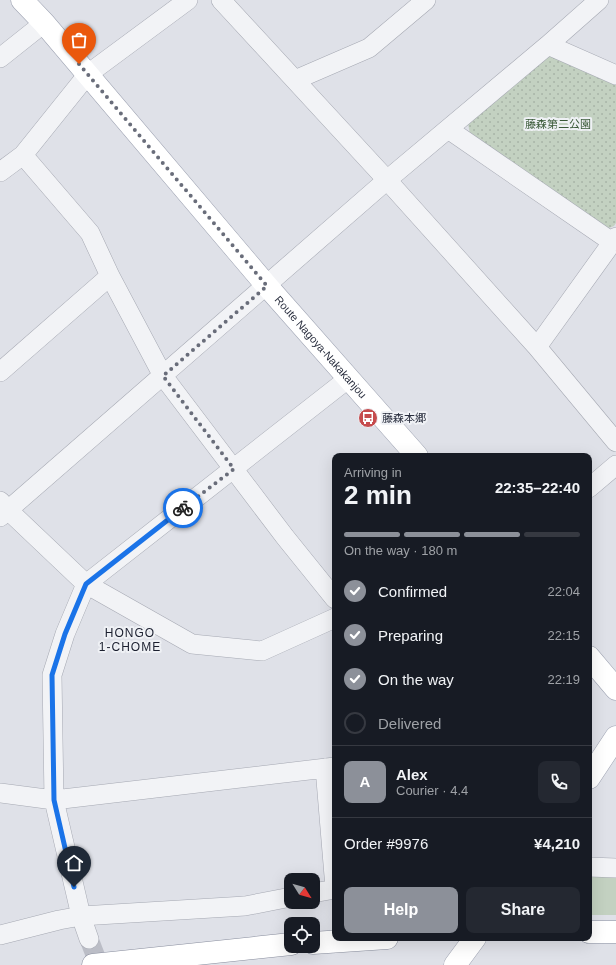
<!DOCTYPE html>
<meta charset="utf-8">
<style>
body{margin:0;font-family:Arial,"Noto Sans JP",sans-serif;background:#242831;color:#f1f3f6;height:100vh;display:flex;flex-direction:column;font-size:15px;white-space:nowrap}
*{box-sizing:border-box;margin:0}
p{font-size:13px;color:#9ea1a6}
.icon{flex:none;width:22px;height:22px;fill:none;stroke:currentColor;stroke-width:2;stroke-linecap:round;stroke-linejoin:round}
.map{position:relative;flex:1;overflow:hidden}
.details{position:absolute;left:332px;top:453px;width:260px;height:488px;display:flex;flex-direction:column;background:#171b24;border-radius:8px;box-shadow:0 4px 16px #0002}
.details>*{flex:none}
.needle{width:26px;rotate:127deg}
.controls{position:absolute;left:284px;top:873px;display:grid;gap:8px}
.controls a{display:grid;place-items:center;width:36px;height:36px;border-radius:8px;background:#171b24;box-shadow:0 4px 16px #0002;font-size:20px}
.pin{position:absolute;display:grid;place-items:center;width:34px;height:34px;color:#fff;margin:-41px -17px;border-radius:50% 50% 50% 0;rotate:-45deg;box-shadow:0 0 4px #0007}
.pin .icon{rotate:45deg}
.courier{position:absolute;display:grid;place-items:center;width:40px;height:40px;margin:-20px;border:3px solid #1a73e8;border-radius:50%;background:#fff;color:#222;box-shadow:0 1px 5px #0007}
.summary em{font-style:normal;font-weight:700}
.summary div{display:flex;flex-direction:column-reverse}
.summary{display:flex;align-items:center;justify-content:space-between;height:68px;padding:0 12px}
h1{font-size:26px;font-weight:700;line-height:30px}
.bar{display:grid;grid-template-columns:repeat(4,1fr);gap:6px 4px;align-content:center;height:48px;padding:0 12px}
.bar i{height:5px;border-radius:3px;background:#363941}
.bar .active{background:#8c9099}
.bar p{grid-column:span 4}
.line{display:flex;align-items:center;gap:10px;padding:0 12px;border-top:1px solid #363941}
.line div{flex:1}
.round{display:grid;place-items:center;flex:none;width:42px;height:42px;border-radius:8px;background:#242831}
ol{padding:0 12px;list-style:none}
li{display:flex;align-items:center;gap:12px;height:44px}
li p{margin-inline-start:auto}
li .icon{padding:4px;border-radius:50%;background:#8c9099;color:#fff;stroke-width:4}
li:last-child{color:#9ea1a6}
li i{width:22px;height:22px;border:2px solid #363941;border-radius:50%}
.cta{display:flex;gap:8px;margin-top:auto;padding:8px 12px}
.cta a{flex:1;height:46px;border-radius:8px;background:#8c9099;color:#fff;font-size:16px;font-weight:700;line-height:46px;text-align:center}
.cta a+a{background:#242831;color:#f1f3f6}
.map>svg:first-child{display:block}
.grass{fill:#c3d1c1}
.park{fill:url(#park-dots)}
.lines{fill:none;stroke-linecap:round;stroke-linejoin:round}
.minor-tunnel{stroke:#bbbdc6;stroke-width:19;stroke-dasharray:19 10;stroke-linecap:butt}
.minor-casing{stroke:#a5a8b2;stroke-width:20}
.primary-casing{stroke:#9fa4b3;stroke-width:23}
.motorway-casing{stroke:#888d9d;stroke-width:23}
.minor{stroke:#f2f3f6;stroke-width:19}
.primary{stroke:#fff;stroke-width:22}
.motorway{stroke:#fff;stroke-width:22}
.done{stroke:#696d7a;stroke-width:4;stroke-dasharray:0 7.2}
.route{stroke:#1a73e8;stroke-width:5}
.labels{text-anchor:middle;stroke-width:4;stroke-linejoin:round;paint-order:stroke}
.park-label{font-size:11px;fill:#395937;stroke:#eff1f5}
.street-label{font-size:11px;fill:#292e3e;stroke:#eff1f5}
.poi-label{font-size:11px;fill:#292e3e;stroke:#eff1f5;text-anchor:start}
.neighbourhood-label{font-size:12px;letter-spacing:1px;fill:#1b1f2f;stroke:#eff1f5}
</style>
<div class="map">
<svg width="616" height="965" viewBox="0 0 616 965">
<defs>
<pattern id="park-dots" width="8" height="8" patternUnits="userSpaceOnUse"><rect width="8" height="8" fill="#c3d1c1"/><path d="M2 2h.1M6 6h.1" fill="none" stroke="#a8b4a7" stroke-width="1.8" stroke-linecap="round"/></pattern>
</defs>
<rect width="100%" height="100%" fill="#dfe1e8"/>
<path class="grass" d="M589,877H616V915H589Z"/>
<path class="park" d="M550,53L616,81V223L614,226L609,228L470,135L468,123Z"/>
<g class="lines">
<path class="minor-tunnel" d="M89,939L99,965"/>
<defs>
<path id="minor" d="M221,0L387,180L537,347L616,442
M548,45L616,75
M0,58L44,23
M295,80L369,48L426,0
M448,129L612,242
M23,155L90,233L110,276L163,376L285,537L335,599
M0,172L23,155L88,74L188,0
M537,347L616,237
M0,372L110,276
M589,488L616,465
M0,501L8,510L86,584L192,644L262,651L335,618
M0,517L387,180L548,45L599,0
M325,768L335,888
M0,793L54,800L335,767
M589,867L616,868
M313,893L335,889
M0,935L59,920L81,916L245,906L291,897
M89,939L81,916L54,800L52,675L65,634L86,584L349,378"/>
<g id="primary">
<path id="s1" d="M22,0L44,23L267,286L417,456"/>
<path d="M589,657L616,689"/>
<path d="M589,778L616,737"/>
<path d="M455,965L475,938"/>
</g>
<path id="motorway" d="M589,932H616
M313,943L387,938
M93,965L291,944"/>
</defs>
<use href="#minor" class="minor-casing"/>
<use href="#primary" class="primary-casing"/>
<use href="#motorway" class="motorway-casing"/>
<use href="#minor" class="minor"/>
<use href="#primary" class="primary"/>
<use href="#motorway" class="motorway"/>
</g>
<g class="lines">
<path class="done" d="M79,64L267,286L163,376L234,469L183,508"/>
<path class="route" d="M74,887L54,800L52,675L65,634L86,584L183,508"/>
</g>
<defs>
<symbol id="bus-disc" viewBox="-11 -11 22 22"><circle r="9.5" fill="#c64b4d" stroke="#eff1f5"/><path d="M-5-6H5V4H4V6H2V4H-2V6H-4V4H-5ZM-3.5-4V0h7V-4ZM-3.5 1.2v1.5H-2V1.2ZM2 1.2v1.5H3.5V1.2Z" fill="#fff"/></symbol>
</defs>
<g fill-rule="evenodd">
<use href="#bus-disc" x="357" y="407" width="22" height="22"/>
</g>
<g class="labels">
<g class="park-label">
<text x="558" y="128">藤森第二公園</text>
</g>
<g class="street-label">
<text dy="4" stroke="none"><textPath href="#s1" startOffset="458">Route Nagoya-Nakakanjou</textPath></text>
</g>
<g class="poi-label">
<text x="382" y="422">藤森本郷</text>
</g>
<g class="neighbourhood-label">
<text x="130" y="637">HONGO<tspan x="130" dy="14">1-CHOME</tspan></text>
</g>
</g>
</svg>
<div class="controls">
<a><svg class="needle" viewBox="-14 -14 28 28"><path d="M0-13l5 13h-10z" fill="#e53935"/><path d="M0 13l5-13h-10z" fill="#9ea1a6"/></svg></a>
<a><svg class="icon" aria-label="locate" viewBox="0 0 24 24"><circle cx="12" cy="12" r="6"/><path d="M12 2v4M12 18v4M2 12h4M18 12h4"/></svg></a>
</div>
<div class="pin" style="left:79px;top:64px;background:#ea580c"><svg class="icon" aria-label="bag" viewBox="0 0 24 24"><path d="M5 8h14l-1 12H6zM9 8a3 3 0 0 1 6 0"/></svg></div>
<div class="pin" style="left:74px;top:887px;background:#1f2937"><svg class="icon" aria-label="home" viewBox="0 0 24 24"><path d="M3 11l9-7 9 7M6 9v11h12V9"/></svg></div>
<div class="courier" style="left:183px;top:508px"><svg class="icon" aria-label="bike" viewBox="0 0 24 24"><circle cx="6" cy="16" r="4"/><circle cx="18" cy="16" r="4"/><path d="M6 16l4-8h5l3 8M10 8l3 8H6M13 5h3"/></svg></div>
<section class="details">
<div class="summary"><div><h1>2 min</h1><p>Arriving in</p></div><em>22:35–22:40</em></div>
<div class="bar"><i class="active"></i><i class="active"></i><i class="active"></i><i></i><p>On the way · 180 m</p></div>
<ol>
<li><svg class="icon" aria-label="check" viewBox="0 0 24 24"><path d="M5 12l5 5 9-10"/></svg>Confirmed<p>22:04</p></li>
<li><svg class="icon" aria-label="check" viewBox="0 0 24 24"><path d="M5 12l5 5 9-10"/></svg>Preparing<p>22:15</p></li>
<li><svg class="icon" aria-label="check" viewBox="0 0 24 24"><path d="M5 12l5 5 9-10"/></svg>On the way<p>22:19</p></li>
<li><i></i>Delivered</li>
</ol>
<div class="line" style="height:72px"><b class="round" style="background:#8c9099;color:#fff">A</b><div><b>Alex</b><p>Courier · 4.4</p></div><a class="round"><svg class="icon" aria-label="phone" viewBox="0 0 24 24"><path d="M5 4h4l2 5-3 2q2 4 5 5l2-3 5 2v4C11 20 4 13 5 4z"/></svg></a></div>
<div class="line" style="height:52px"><div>Order #9976</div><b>¥4,210</b></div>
<div class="cta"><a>Help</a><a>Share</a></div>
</section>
</div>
